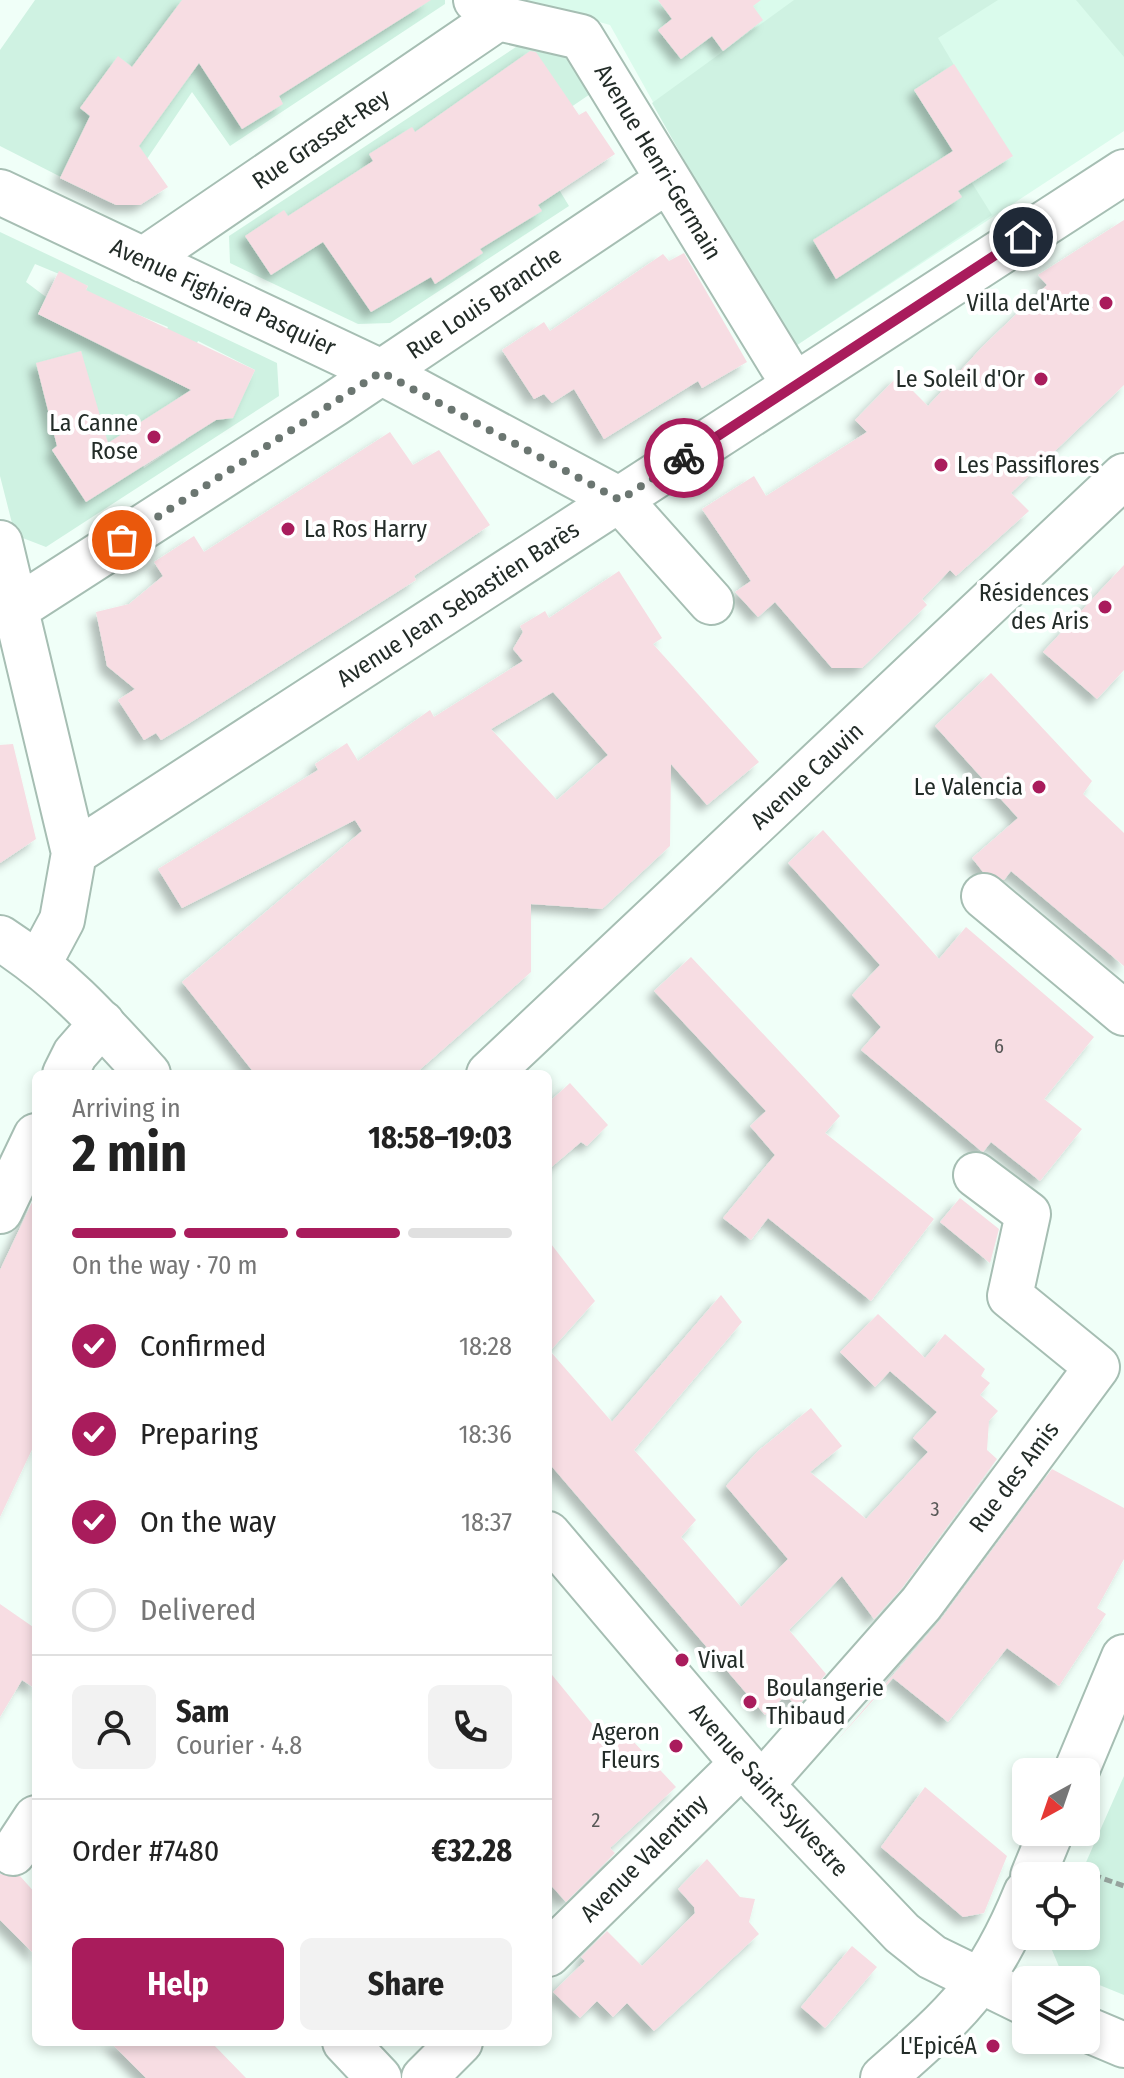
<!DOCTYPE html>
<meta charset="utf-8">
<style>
body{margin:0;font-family:"Fira Sans Condensed",sans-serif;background:#f2f2f2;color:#222;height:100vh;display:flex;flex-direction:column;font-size:30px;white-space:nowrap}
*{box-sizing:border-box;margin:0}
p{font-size:26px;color:#767676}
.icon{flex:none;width:44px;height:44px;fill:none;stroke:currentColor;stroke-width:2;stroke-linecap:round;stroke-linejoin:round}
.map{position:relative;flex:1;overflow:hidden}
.sheet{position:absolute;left:32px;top:1070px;width:520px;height:976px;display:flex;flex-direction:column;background:#fff;border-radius:12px;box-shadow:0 4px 12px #0003}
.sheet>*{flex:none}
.needle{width:52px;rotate:220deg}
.fabs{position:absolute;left:1012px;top:1758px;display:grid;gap:16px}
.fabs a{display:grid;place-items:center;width:88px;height:88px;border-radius:12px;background:#fff;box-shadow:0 4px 12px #0003;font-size:40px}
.pin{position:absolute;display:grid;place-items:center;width:68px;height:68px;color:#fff;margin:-34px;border:4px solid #fff;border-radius:50%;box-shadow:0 2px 8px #0007}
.courier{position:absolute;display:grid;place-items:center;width:80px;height:80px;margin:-40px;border:6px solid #a91c5c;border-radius:50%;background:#fff;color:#222;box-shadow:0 2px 10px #0007}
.overview em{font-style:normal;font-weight:700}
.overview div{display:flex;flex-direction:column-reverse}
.overview{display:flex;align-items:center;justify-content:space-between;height:136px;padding:0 40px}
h1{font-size:52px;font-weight:700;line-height:60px}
.bar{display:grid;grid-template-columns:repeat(4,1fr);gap:12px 8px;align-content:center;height:96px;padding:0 40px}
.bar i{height:10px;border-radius:6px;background:#e0e0e0}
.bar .active{background:#a91c5c}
.bar p{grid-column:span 4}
.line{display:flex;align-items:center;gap:20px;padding:0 40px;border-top:2px solid #e0e0e0}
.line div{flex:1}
.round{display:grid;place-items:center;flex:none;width:84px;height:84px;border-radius:12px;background:#f2f2f2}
ol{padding:0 40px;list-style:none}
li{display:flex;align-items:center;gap:24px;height:88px}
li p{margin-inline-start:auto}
li .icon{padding:8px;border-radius:50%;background:#a91c5c;color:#fff;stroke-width:4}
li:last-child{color:#767676}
li i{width:44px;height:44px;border:4px solid #e0e0e0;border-radius:50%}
.primary-button{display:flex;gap:16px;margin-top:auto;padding:16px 40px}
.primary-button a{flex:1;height:92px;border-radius:12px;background:#a91c5c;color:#fff;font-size:32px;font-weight:700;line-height:92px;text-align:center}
.primary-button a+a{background:#f2f2f2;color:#222}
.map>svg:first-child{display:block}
.built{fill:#dafbec}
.green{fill:#cff2e2;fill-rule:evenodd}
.building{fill:#f7dde3;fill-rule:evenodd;filter:url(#shadow)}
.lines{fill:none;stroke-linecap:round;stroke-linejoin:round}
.street-casing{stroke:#a6beb3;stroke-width:48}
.primary-casing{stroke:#a6beb3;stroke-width:48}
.path{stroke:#96a39d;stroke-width:5;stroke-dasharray:8 4;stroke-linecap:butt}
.street{stroke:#fff;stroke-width:44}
.primary{stroke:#fff;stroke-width:44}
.done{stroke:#6b7671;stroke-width:8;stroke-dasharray:0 14.4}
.route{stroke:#a91c5c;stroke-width:10}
.poi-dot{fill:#a91c5c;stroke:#fff;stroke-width:3}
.labels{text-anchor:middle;stroke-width:8;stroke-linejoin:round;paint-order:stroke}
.number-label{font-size:20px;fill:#585857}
.street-label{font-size:24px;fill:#232c28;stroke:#fff}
.poi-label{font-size:24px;fill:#232c28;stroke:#fff;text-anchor:end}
</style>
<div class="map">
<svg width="1124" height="2078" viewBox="0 0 1124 2078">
<defs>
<filter id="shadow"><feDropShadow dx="-7" dy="7" stdDeviation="4" flood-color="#0004"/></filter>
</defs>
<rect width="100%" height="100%" fill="#f0fff8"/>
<path class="built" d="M520,0H1124V131L791,349L610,25Z"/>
<path class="green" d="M35,0H445V4L230,146L192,92L116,205L0,146V50Z
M794,0H998L938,38L954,65L914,90L992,215L791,349L652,103Z
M1076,0H1124V57Z
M522,43L587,62L602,86L527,137L569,206L390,323L358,324L230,263L229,236Z
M0,232L277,363L279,396L46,547L15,535L0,476ZM35,264L88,286L66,328L38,314L46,297L26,282ZM129,311L168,327L147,369L110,351ZM198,341L255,370L234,414L200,378L184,369ZM166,407L186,440L144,468L122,434ZM72,436L86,501L52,450Z
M1124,1776V1995L1060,1969L1049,1943L1053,1936H1086V1876H1080Z"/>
<path class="building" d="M182,0H431L279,96L283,104L242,129L199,63L139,146L168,187L140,205H116L60,178L90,116L80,108L118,56L132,67Z
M658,0H761L753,6L763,20L723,51L712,36L681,59L658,30L672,19Z
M530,51L536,52L579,115L586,111L615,154L538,205L542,211L480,249L483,253L435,284L431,277L371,312L323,242L271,275L245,236L284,210L288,216L373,161L369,154L412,127L415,132Z
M954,64L1013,156L958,191L962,197L836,279L813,240L953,151L914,90Z
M1124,220V385L1011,493L1029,511L956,576L950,570L922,599L927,605L862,668H832L775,602L758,617L735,592L751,581L702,509L754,476L766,496L867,432L855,420L898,376L928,406L983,346L1047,285L1038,275Z
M684,253L747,362L702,388L698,381L604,439L574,389L552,403L544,394L534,399L502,350L544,322L550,331L663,254L669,261Z
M59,271L88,286L86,290L255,370L233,418L216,420L86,502L52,450L57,446L36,363L81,351L108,443L191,390L38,314Z
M390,432L413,465L439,450L490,525L414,576L416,580L188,724L161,740L156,733L144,740L118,700L135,689L107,666L96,612L129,604L163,576L154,562L194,536L204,552Z
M1124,565V670L1097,699L1043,652Z
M619,571L662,638L653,644L759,762L707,805L671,764L670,846L602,909L531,904V972L415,1074H255L182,982L362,831L355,820L182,908L158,869L318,770L315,764L347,743L358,761L430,710L434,717L523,661L513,649L523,632L520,626L545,611L549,618ZM553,692L608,755L557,800L491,729Z
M991,673L1092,781L1083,794L1124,833V966L1011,871L1004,880L983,872L972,858L1018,818L935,726Z
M13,744L36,839L0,863V745Z
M823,830L939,959L966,927L1094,1037L1044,1099L1082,1129L1040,1181L991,1142L983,1152L980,1150L861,1050L881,1027L852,995L880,965L788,863Z
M691,957L840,1116L825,1133L934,1219L871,1301L768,1218L751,1240L723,1218L775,1155L750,1126L766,1111L654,991Z
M570,1083L608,1125L587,1146L581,1142L548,1170V1103Z
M36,1194V1441L0,1517V1270Z
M960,1198L999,1229L990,1263L940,1222Z
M548,1240L595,1301L550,1351L612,1422L721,1295L742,1322L634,1450L696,1520L681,1537L741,1607L788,1559L726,1486L758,1451L811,1408L842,1446L810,1472L866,1519L928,1452L913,1438L937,1412L890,1371L875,1387L840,1352L878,1314L925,1358L945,1334L985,1369L981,1376L990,1383L980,1395L998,1411L989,1421L987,1450L997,1459L902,1588L874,1619L842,1576L789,1630L826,1674L797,1707L786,1695L765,1715L548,1462Z
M1052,1469L1124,1508V1559L1097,1608L1106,1614L1059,1686L1007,1648L948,1722L893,1678L834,1744L941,1619Z
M0,1604L36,1629V1689L22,1680L0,1717Z
M548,1670L602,1736L616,1723L676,1787L610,1848L615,1853L566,1902L548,1882Z
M925,1787L1007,1856L984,1913L963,1917L881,1847Z
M707,1859L740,1897L755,1899L749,1922L759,1934L654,2031L627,2003L613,2017L597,2001L580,2018L553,1992L585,1961L581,1957L607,1931L642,1966L695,1913L694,1907L678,1889Z
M0,1874L20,1876L36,1894V1956L0,1920Z
M852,1946L877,1967L825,2028L801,2007Z
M110,2042H211L246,2078H146Z"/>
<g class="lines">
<defs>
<path id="street" d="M476,0L498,18L581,37L794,385
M0,192L381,372L620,500L711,602
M143,260L498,18
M0,543L74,853L62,920L39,963
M17,608L334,404L668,180
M74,853L1124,172
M984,896L1124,1013
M65,1074L75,1054L102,1023
M489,1074L1124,476
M0,1211L36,1136
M1076,1772L1124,1657
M761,1785L921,1604L1097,1367L1010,1296L1028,1214L976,1175
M13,1853L36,1818
M1033,1876L1051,1832
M548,1954L742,1764
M345,2042L379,2078
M424,2078L460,2042
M883,2078C957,2013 988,1986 1026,1893"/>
<path id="primary" d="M0,938C62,978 99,1020 148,1074
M548,1534L761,1785L902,1933L932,1957L1026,2003
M1086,2029L1124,2045"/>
</defs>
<use href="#street" class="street-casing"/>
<use href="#primary" class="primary-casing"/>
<path class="path" d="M1082,1871L1124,1886"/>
<use href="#street" class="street"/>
<use href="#primary" class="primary"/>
</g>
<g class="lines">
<path class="done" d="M122,540L381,372L620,500L684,458"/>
<path class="route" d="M684,458L1023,237"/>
</g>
<g class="poi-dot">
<circle cx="1106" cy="303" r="8"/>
<circle cx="1041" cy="379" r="8"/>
<circle cx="154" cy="437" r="8"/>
<circle cx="941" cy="465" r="8"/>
<circle cx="288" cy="529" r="8"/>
<circle cx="1105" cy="607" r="8"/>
<circle cx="1039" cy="787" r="8"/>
<circle cx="682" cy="1660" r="8"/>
<circle cx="750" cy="1702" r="8"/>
<circle cx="676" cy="1746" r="8"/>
<circle cx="993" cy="2046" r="8"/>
</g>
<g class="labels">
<g class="number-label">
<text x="999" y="1053">6</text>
<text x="935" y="1516">3</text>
<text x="596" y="1827">2</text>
</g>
<g class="street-label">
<text transform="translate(321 139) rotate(-34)" y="8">Rue Grasset-Rey</text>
<text transform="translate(658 162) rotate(59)" y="8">Avenue Henri-Germain</text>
<text transform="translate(223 297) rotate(25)" y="8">Avenue Fighiera Pasquier</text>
<text transform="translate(484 303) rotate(-34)" y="8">Rue Louis Branche</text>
<text transform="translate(458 604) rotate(-33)" y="8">Avenue Jean Sebastien Barès</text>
<text transform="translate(807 776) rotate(-43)" y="8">Avenue Cauvin</text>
<text transform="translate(1014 1477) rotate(-53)" y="8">Rue des Amis</text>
<text transform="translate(769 1790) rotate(48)" y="8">Avenue Saint-Sylvestre</text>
<text transform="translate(644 1858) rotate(-45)" y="8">Avenue Valentiny</text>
</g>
<g class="poi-label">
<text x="1090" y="311">Villa del'Arte</text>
<text x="1025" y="387">Le Soleil d'Or</text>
<text x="138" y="431">La Canne<tspan x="138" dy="28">Rose</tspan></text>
<text x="957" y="473" text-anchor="start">Les Passiflores</text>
<text x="304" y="537" text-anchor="start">La Ros Harry</text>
<text x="1089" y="601">Résidences<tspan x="1089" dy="28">des Aris</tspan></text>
<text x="1023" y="795">Le Valencia</text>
<text x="698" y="1668" text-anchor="start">Vival</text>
<text x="766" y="1696" text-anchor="start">Boulangerie<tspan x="766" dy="28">Thibaud</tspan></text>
<text x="660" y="1740">Ageron<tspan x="660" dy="28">Fleurs</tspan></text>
<text x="977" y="2054">L'EpicéA</text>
</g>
</g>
</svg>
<div class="fabs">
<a><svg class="needle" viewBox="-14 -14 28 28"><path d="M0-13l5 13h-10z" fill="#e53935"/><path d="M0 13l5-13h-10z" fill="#767676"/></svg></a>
<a><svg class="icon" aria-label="locate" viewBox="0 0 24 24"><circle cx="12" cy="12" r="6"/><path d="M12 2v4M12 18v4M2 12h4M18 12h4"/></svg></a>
<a><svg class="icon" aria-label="layers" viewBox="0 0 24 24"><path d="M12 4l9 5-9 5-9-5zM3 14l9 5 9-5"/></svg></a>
</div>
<div class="pin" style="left:122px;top:540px;background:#ea580c"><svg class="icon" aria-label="bag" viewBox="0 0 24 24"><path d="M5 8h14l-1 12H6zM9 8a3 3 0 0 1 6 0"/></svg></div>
<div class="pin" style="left:1023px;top:237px;background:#1f2937"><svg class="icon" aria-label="home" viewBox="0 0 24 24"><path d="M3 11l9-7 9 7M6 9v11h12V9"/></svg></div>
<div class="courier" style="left:684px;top:458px"><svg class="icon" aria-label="bike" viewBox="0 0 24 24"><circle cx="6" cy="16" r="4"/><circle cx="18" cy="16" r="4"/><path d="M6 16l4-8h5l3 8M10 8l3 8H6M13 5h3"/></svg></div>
<section class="sheet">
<div class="overview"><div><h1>2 min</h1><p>Arriving in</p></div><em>18:58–19:03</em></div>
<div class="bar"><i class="active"></i><i class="active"></i><i class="active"></i><i></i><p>On the way · 70 m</p></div>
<ol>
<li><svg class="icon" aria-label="check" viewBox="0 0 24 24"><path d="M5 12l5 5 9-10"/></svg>Confirmed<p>18:28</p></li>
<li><svg class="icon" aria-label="check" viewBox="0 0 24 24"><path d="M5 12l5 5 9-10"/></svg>Preparing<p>18:36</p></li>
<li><svg class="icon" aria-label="check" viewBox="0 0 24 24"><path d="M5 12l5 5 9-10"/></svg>On the way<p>18:37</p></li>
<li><i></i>Delivered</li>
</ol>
<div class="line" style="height:144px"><a class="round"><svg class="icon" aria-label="person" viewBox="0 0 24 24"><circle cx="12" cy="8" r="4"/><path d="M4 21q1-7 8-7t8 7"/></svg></a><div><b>Sam</b><p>Courier · 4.8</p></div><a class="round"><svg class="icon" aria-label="phone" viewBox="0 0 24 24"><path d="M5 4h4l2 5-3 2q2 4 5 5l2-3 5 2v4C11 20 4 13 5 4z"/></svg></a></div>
<div class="line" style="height:104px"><div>Order #7480</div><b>€32.28</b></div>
<div class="primary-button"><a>Help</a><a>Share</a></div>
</section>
</div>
